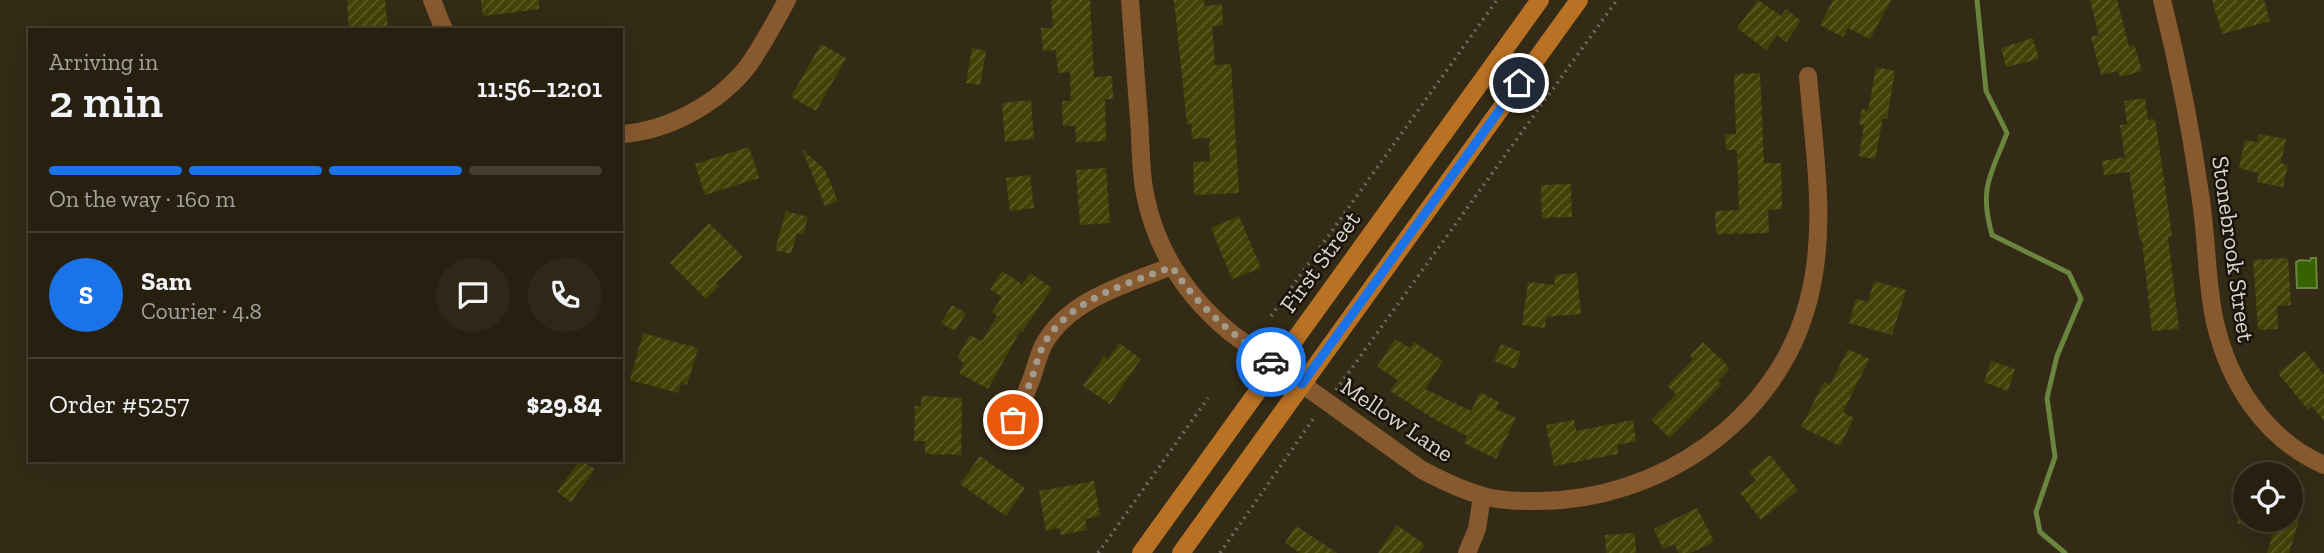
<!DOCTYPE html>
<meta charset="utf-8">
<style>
body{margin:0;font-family:"Zilla Slab",serif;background:#2f2819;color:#f1f3f6;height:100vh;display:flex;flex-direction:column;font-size:26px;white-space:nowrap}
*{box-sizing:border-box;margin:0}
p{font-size:23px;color:#a4a39f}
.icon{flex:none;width:38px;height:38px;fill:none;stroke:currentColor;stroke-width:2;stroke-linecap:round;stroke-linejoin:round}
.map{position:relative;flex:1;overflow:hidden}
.sheet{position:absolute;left:28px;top:28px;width:595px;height:434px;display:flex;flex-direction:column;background:#272010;border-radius:0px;box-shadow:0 7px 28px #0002,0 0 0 2px #433e30}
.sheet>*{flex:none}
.fabs{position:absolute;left:2233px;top:462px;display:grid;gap:14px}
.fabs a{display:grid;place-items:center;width:70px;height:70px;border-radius:50%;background:#272010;box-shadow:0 7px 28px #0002,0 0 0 2px #433e30;font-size:35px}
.pin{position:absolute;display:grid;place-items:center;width:60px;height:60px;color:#fff;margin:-30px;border:4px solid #fff;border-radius:50%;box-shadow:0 2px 7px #0007}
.courier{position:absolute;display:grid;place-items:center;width:70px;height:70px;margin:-35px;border:5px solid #1a73e8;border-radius:50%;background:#fff;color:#222;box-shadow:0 2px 9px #0007}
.summary em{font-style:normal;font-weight:600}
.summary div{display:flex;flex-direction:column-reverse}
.summary{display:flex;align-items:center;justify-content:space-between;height:119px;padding:0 21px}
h1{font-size:46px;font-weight:600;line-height:52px}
.bar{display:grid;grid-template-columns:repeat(4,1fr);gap:10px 7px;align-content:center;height:84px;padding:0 21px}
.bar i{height:9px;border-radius:5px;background:#433e30}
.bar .current{background:#1a73e8}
.bar p{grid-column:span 4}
.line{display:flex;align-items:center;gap:18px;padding:0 21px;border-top:2px solid #433e30}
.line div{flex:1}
.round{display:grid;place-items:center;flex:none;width:74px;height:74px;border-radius:37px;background:#2f2819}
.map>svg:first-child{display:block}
.water{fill:#376202;stroke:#69853e;stroke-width:2}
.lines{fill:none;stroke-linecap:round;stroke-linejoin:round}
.stream{stroke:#69853e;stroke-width:5}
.building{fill:url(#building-hatch)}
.path{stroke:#746c5a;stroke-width:3.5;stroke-dasharray:2 5;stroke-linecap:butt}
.minor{stroke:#87592f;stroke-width:18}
.secondary{stroke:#b97124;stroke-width:18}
.done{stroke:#a29b8c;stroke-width:7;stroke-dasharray:0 12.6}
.route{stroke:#1a73e8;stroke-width:9}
.labels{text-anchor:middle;stroke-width:5;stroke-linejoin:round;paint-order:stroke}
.street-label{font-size:24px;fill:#ddd7cb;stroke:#18140b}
</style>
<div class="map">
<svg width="2324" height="553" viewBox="0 0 2324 553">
<defs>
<pattern id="building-hatch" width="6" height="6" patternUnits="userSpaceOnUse" patternTransform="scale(1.75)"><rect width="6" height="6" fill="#424207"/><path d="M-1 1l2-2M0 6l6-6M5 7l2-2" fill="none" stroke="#5d5d2a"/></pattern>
</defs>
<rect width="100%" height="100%" fill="#342b16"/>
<path class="water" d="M2311,258H2316L2317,288H2297L2296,262L2300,260L2310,261Z"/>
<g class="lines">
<path class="stream" d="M1977,0L1986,91L2007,133C1990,177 1979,188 1992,235L2069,273L2081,299L2057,356L2047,398L2055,457L2036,512L2040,532L2065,553"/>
</g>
<path class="building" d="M347,0H385L388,30H349Z
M481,0H539V9L483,16Z
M1051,0H1090L1094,77L1112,76L1113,99H1105L1106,141L1076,142L1075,126H1063L1062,101H1071L1070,72L1058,73L1056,50L1043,51L1041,28H1053Z
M1174,0H1204V6L1222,4L1223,25L1212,26L1215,65L1231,64L1239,193L1194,195L1193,162L1210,161L1209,138L1192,139L1191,123L1187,124Z
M1758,0L1781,16L1786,9L1801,21L1786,42L1777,35L1766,50L1737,28Z
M1833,0H1891L1870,39L1848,28L1843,37L1820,25Z
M2090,0H2117L2129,46L2134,44L2142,71L2120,77L2118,71L2101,75L2091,37L2099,35Z
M2212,0H2264L2270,21L2222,34Z
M2033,38L2039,59L2006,67L2001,48Z
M821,44L846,58L816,111L791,97Z
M972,48L986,51L980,85L966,83Z
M1876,67L1895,71L1887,119L1883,118L1875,159L1859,156L1864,125L1859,124L1862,109L1868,111Z
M1760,73L1764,163H1781L1782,209L1768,210L1769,233L1716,234L1715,211L1739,210L1737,150H1726L1725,134H1736L1734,74Z
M2145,98L2148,120L2155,119L2164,179L2172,236L2168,237L2179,329L2152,331L2142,240L2140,241L2129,172L2104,175L2102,161L2125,157L2120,125L2127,124L2124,101Z
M1031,100L1034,139L1005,142L1002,103Z
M2259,134L2286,139L2281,163L2288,165L2283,187L2257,182L2259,173L2239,168L2245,140L2257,142Z
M749,147L759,178L705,195L695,164Z
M802,149L825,170L838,201L825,206Z
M1106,168L1110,223L1080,225L1076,170Z
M1030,175L1034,208L1010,211L1006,178Z
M1571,184L1572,217L1542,218L1541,185Z
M786,211L808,217L803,235L797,233L791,254L775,250Z
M1239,216L1261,268L1232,279L1211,228Z
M709,223L743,257L716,283L719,286L706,299L670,263Z
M2288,258L2291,305L2277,306L2278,329L2258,330L2253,260Z
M1002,271L1022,284L1030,273L1052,288L1022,332L1020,331L988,389L959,373L964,363L957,358L970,335L982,341L997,316L992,312L1002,297L990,289Z
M1577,273L1581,314L1546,317L1545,328L1522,325L1528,282L1555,285L1554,275Z
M1874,281L1906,290L1892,335L1849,323L1856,299L1868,302Z
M952,305L966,313L955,331L941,323Z
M643,333L698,348L687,385L681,383L678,393L630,380Z
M1395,339L1410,348L1414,342L1443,361L1425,389L1471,411L1480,392L1499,402L1496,409L1516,418L1496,459L1464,443L1467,436L1434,419L1390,391L1398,380L1377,367Z
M1703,342L1730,368L1718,381L1722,384L1670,438L1651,420L1676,394L1667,386L1693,359L1690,356Z
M1119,343L1141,359L1110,404L1083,386L1104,356L1108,359Z
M1501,344L1521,352L1515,369L1494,361Z
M1848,349L1869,359L1843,412L1854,418L1840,446L1801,427L1824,382L1830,385Z
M2305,351L2324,375V421L2312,406L2308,410L2278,373Z
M1991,361L2015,369L2008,391L1984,382Z
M921,396L962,398L961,455L925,454V441H914L915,406H921Z
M1574,420L1576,431L1633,420L1636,441L1617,445L1618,454L1554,466L1546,425Z
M1770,455L1798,490L1761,520L1740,493L1756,481L1749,472Z
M980,456L1025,488L1006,516L960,484Z
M580,460L595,469L571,502L557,492Z
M1094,481L1100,516L1085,519L1087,530L1061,535L1059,528L1046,531L1039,491Z
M1697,508L1714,542L1690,553H1679L1674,544L1663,549L1654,529Z
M2238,520H2299L2289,553H2267L2273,534L2237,523Z
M1397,525L1425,545L1419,553H1378Z
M1296,526L1337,553H1300L1285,543Z
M1635,533L1636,553H1606L1605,535Z"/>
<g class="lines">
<path class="path" d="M1271,316L1497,0
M1336,390L1617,0
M1098,553L1208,398
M1220,553L1316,415"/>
<path class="minor" d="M432,0L444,30
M1130,0C1133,40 1136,79 1139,119C1141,143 1140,170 1145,194C1156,250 1187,297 1231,333L1422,470C1441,480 1459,489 1480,495C1498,501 1519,501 1538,501C1658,501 1777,421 1808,302C1828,228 1814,151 1808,76
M2162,0C2178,64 2191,129 2200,194C2207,235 2206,283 2215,322C2229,383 2265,439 2324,465
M621,134C669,131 719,103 748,66C763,45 775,22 787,0
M1013,420C1019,408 1025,397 1029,385C1035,372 1037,357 1044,344C1069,299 1127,284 1172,266
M1467,553L1477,529L1482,496"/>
<path class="secondary" d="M1141,553L1540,0
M1181,553L1579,0"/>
</g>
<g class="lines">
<path class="done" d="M1013,420C1018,408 1025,397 1029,385C1035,372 1037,357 1044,344C1069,299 1127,284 1172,267C1202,311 1228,330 1271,362"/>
<path class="route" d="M1271,362L1302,384L1519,83"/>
</g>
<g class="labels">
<g class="street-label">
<text transform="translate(2233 249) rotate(82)" y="8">Stonebrook Street</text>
<text transform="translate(1320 262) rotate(-54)" y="8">First Street</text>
<text transform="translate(1397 420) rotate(34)" y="8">Mellow Lane</text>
</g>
</g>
</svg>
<div class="fabs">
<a><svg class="icon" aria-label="locate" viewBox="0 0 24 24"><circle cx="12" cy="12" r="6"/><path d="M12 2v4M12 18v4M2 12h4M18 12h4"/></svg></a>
</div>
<div class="pin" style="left:1013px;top:420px;background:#ea580c"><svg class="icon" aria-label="bag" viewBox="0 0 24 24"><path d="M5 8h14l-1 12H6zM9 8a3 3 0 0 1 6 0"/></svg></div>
<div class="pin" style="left:1519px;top:83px;background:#1f2937"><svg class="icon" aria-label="home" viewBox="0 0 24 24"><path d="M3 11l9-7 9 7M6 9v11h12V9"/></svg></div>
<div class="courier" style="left:1271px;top:362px"><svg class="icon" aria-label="car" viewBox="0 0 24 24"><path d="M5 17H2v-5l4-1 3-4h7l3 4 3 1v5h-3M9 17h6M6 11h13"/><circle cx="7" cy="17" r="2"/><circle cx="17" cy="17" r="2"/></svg></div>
<section class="sheet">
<div class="summary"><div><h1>2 min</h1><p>Arriving in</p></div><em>11:56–12:01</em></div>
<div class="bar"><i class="current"></i><i class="current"></i><i class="current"></i><i></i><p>On the way · 160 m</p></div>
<div class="line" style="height:126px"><b class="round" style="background:#1a73e8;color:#fff">S</b><div><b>Sam</b><p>Courier · 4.8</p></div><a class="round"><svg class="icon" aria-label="chat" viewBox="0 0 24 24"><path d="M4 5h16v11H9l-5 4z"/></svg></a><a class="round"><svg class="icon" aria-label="phone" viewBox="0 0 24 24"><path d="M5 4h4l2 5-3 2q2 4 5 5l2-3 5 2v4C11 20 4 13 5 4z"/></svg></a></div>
<div class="line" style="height:91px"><div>Order #5257</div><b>$29.84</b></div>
</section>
</div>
